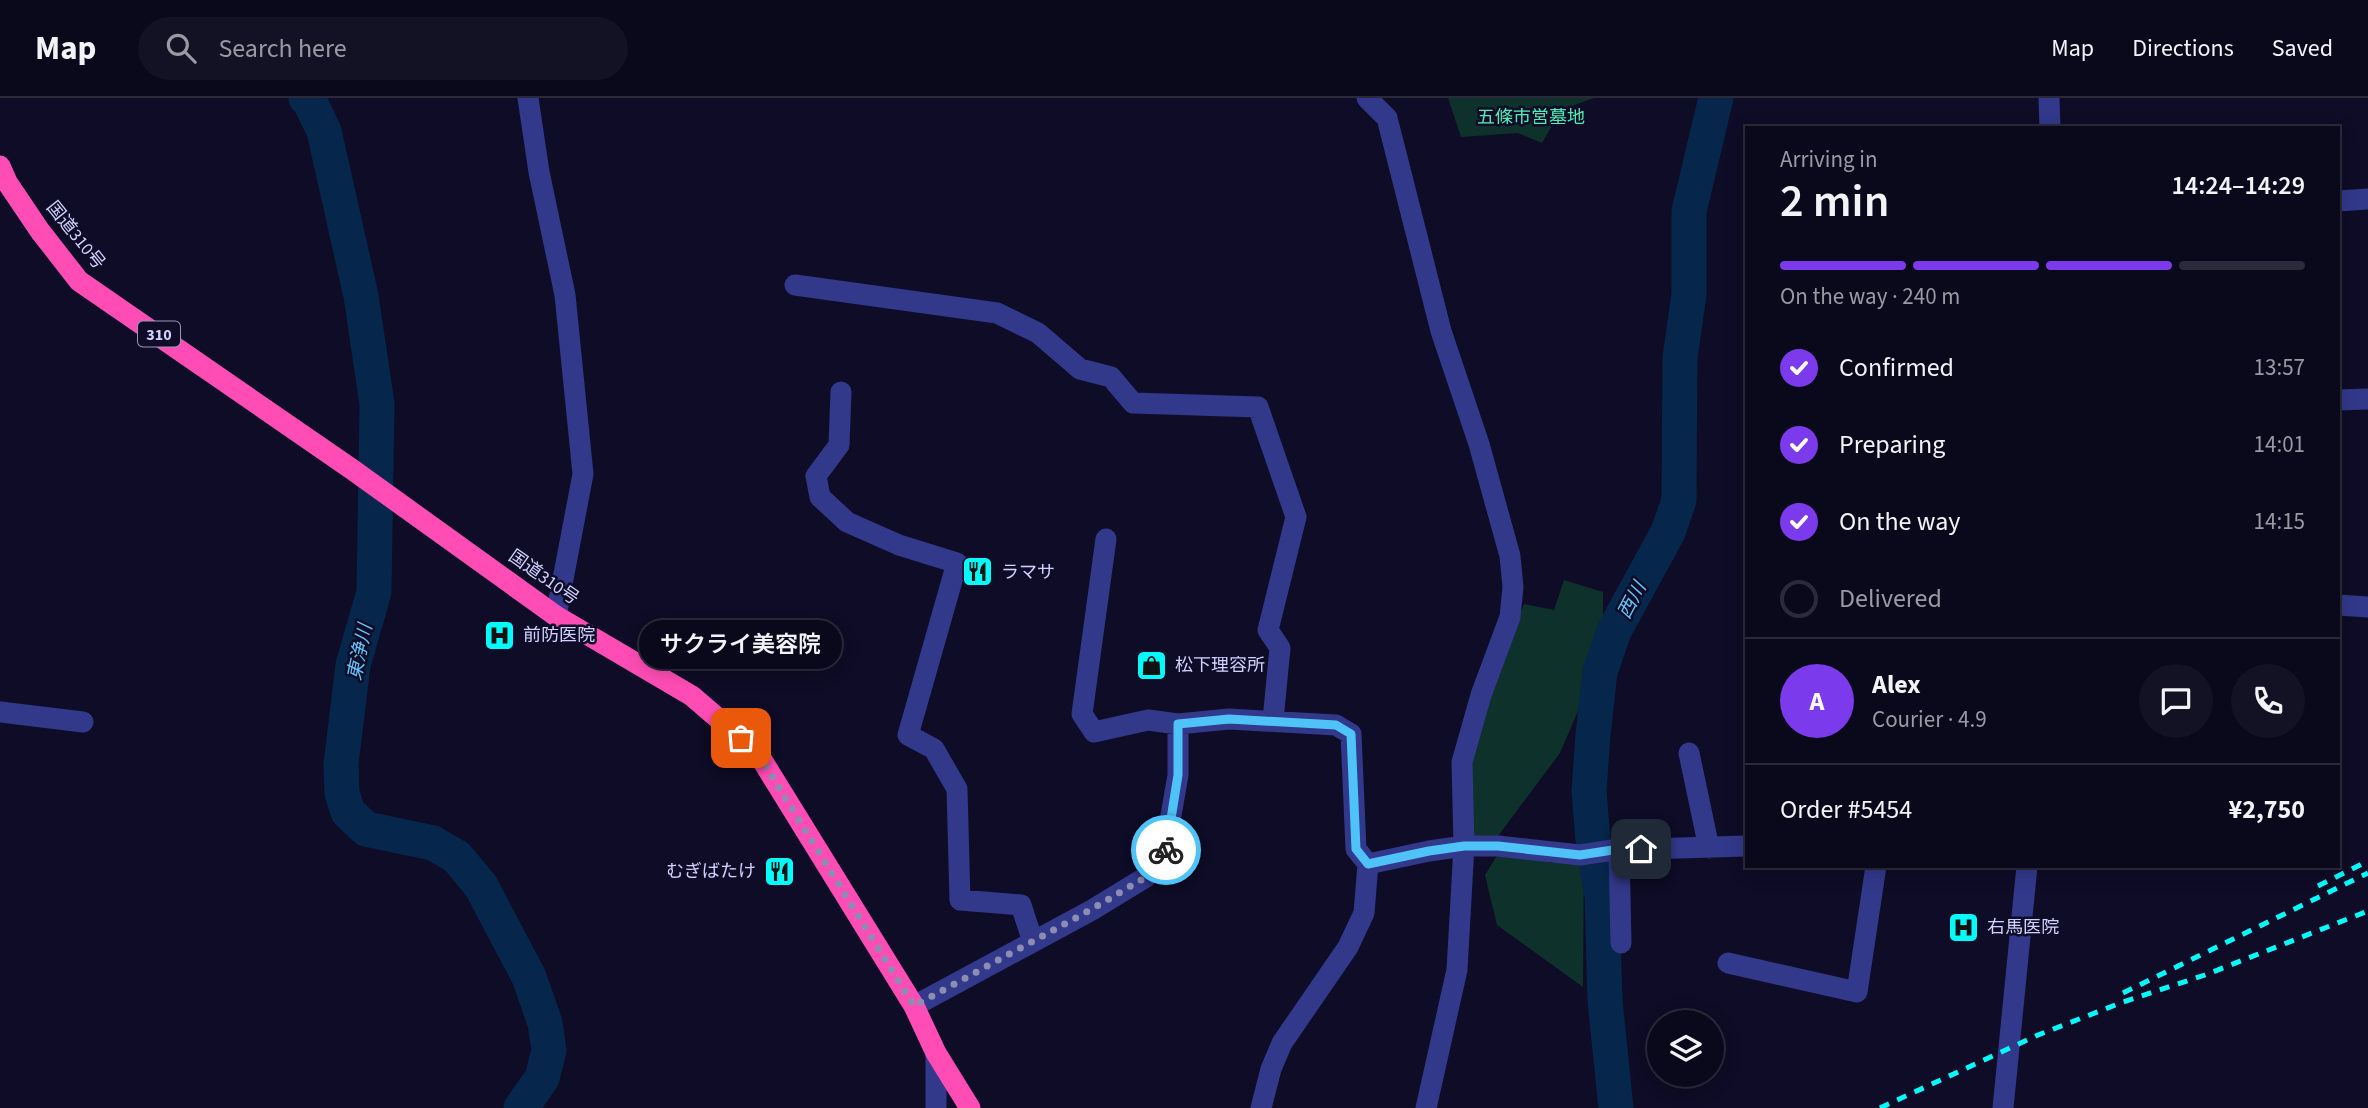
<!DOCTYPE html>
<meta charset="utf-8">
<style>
body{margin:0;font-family:"Source Sans 3","Noto Sans JP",sans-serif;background:#131225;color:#f1f3f6;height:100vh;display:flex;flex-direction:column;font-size:26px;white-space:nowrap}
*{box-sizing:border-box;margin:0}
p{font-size:23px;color:#999aa3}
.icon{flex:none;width:38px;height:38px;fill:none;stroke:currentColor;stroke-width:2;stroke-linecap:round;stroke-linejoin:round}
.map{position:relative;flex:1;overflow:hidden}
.side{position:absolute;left:1745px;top:28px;width:595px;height:742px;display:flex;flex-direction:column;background:#0a091c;border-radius:0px;box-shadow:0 4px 18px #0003,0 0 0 2px #2a2a3b}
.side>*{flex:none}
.buttons{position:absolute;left:1647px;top:912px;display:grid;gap:14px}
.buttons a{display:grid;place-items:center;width:77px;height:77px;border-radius:50%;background:#0a091c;box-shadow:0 4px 18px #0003,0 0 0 2px #2a2a3b;font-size:35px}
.pin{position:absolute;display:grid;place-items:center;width:60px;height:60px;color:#fff;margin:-30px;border-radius:14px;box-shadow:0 4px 10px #0006}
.courier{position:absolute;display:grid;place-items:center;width:70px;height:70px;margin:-35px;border:5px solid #4fc3f7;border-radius:50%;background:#fff;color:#222;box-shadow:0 2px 9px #0007}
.bubble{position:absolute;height:49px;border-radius:24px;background:#0a091c;box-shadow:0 4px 18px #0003,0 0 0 2px #2a2a3b;font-size:23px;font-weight:600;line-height:49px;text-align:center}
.headline em{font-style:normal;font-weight:600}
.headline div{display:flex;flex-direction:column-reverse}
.headline{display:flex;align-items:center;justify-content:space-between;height:119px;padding:0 35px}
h1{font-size:46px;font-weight:600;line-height:52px}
.bar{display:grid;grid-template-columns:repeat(4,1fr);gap:10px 7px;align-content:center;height:84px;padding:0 35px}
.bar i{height:9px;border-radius:5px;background:#2a2a3b}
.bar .selected{background:#7c3aed}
.bar p{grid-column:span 4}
.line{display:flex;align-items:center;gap:18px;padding:0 35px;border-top:2px solid #2a2a3b}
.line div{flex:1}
.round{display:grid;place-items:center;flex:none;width:74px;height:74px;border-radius:37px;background:#131225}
ol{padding:0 35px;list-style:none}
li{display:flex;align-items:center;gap:21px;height:77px}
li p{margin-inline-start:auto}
li .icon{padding:7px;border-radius:50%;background:#7c3aed;color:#fff;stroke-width:4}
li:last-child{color:#999aa3}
li i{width:38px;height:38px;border:4px solid #2a2a3b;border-radius:50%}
header{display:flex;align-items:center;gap:42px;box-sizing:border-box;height:98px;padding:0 35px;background:#0a091c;border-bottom:2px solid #2a2a3b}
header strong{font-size:33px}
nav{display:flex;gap:38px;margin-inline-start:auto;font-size:24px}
.search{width:490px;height:63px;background:#131225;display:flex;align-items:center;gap:18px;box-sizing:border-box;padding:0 24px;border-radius:38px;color:#999aa3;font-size:26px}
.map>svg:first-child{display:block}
.green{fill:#0f312c}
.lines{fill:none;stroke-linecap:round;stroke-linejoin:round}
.river{stroke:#06274b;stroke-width:35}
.minor{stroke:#32388a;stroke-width:21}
.highway{stroke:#ff4db5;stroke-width:21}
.rail{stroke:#00fdfb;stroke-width:5;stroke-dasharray:10 9;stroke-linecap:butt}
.done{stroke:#8d8db3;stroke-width:7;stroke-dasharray:0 12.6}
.route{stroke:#4fc3f7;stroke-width:9}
.labels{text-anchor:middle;stroke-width:5;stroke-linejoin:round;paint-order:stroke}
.shield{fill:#0e0c26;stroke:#9797be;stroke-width:2}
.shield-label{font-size:16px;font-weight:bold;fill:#d2d2ff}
.park-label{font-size:18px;fill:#51ecb5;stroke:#0e0c26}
.street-label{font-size:18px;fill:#d2d2ff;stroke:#0e0c26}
.poi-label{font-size:18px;fill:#d2d2ff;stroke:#0e0c26;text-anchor:start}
.water-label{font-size:19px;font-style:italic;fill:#60c6ff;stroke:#0e0c26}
</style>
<header>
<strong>Map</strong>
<div class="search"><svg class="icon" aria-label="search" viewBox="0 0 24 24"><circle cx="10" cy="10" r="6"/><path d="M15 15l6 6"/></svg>Search here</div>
<nav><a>Map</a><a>Directions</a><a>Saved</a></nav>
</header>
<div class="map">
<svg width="2368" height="1010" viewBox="0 0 2368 1010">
<rect width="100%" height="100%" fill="#0e0c26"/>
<path class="green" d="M1448,0H1594L1561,12L1542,45L1518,35L1461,39Z
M1564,482L1603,494V523L1593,578L1560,655L1495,742L1471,739V664L1486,612L1524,506L1554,512Z
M1498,756L1552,765L1584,763L1583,889L1497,827L1485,777Z"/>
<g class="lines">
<path class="river" d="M306,0L310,4L324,33L361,198L377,306L374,494L353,567L341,666L342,695L348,714L366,731L433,745L457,759L481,788L529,879L545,925L549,952L542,980L521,1010
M1616,1010L1605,903L1602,797L1594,754L1589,693L1593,637L1600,574L1614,533L1668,434L1679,402L1680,260L1689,196V113L1716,0"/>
<path class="minor" d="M528,0L539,74L565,197L583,376L556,518
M1367,0L1387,20L1441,233L1479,346L1510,458L1513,489L1510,519L1481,597L1462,664L1464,748L1457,872L1426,1010
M2049,0L2050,30
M2338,103L2368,101
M795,187L997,215L1038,235L1080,271L1111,279L1133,305L1258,309L1296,419L1268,532L1280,550L1273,622
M841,294L839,347L816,378L820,399L847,424L899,447L957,465L908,637L934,651L957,691L960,802L1021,807L1033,844
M2338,302L2368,301
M1106,441L1082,616L1094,634L1148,622L1178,626
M2338,507L2368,509
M0,614L83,624
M1689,655L1709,750
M1619,752L1621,845
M1368,766L1429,753L1464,748H1498L1580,757L1613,752L1746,748
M1728,865L1857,894L1876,768
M914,908L1092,812L1146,779L1164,758L1178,677V626L1229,621L1336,627L1351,636L1356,751L1368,766L1364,815L1348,849L1282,945L1271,971L1261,1010
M936,955V1010
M2003,1010L2027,768"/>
<path class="highway" d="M0,68L7,84L40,133L79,183L353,372L556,518L692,598L757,654L914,908L936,955L970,1010"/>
<path class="rail" d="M2318,788L2368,763
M2123,895L2368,775
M1880,1010L2038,937L2123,904L2205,877L2368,813"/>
</g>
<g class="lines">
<path class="done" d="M741,640L757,654L914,908L1092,811L1146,779L1164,758L1166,752"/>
<path class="route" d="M1166,752L1178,677V626L1229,621L1336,627L1351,636L1356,751L1368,766L1429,753L1464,748H1498L1580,757L1613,752L1641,751"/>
</g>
<defs>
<symbol id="restaurant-square" viewBox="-11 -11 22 22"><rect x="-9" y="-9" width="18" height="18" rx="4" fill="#00fdfb" stroke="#0e0c26"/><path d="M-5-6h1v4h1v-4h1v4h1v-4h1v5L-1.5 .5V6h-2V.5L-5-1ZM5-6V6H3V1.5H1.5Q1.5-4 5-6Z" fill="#111"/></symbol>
<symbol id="hospital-square" viewBox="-11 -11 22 22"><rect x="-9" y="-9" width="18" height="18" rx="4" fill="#00fdfb" stroke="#0e0c26"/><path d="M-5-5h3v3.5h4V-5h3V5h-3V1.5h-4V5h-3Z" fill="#111"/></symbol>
<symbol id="shop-square" viewBox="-11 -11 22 22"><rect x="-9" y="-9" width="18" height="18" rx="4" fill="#00fdfb" stroke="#0e0c26"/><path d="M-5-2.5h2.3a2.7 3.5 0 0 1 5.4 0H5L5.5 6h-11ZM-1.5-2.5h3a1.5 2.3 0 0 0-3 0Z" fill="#111"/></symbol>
</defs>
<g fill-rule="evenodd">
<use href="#restaurant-square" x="960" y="456" width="35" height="35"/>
<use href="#hospital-square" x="482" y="520" width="35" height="35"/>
<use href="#shop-square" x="1134" y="550" width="35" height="35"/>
<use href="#restaurant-square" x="762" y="756" width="35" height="35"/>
<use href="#hospital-square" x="1946" y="812" width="35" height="35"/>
</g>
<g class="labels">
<rect class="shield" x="138" y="223.5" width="42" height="25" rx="5"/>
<g class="shield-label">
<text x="159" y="242">310</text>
</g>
<g class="park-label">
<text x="1531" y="25">五條市営墓地</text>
</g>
<g class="street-label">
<text transform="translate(76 137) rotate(51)" y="6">国道310号</text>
<text transform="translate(544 479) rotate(35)" y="6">国道310号</text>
</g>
<g class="poi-label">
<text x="1001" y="480">ラマサ</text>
<text x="523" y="543">前防医院</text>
<text x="1175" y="573">松下理容所</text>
<text x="756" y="779" text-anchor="end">むぎばたけ</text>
<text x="1987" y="835">右馬医院</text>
</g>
<g class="water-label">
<text transform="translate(1631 502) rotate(-62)" y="7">西川</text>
<text transform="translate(359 554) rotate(-78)" y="7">東浄川</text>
</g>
</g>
</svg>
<div class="buttons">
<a><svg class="icon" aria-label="layers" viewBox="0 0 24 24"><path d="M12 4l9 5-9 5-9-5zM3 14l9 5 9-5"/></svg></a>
</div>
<div class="pin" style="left:741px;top:640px;background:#ea580c"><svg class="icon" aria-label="bag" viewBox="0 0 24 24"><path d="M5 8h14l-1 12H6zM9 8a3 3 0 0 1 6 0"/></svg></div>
<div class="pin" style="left:1641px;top:751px;background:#1f2937"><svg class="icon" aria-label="home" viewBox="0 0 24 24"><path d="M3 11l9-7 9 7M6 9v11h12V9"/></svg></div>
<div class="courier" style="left:1166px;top:752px"><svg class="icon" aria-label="bike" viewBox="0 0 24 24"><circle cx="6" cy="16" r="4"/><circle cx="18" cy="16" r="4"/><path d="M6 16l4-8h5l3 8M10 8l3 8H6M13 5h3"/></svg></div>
<div class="bubble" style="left:639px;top:522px;width:203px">サクライ美容院</div>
<section class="side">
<div class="headline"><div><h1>2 min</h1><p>Arriving in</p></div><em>14:24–14:29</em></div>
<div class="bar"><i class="selected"></i><i class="selected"></i><i class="selected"></i><i></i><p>On the way · 240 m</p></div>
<ol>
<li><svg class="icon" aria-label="check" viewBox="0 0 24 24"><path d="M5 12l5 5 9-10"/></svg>Confirmed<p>13:57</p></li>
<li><svg class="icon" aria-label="check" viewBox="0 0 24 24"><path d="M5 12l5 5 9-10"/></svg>Preparing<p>14:01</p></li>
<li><svg class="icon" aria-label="check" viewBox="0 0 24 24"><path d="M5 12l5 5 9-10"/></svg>On the way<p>14:15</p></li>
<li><i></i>Delivered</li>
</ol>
<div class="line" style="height:126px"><b class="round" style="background:#7c3aed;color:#fff">A</b><div><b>Alex</b><p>Courier · 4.9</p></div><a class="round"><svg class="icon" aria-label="chat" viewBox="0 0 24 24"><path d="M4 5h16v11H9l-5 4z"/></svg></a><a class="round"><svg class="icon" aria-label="phone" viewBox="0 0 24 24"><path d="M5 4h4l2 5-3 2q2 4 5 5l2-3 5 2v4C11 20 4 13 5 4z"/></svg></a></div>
<div class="line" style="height:91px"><div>Order #5454</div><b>¥2,750</b></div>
</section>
</div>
